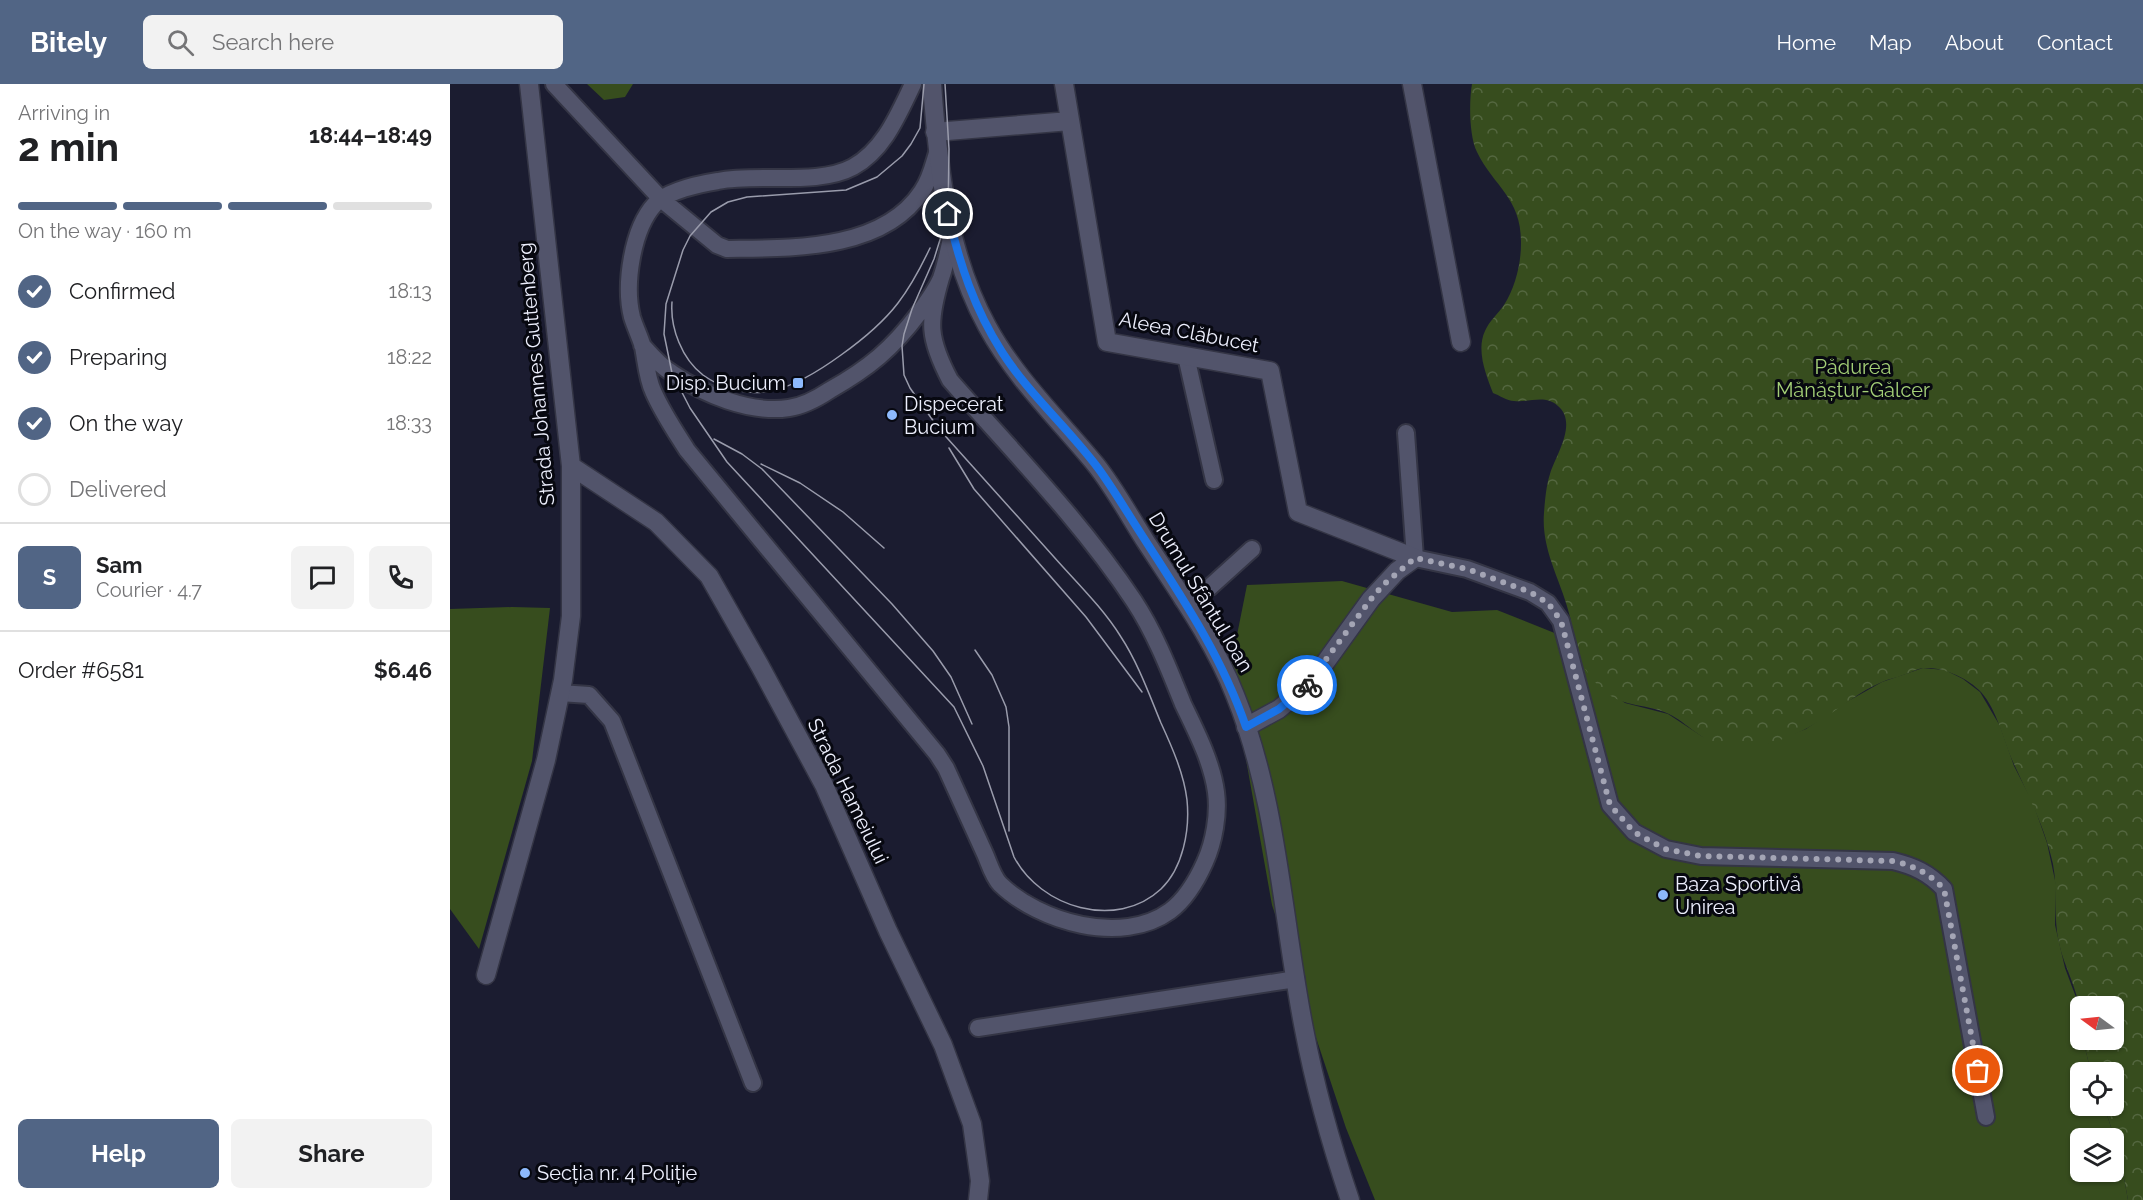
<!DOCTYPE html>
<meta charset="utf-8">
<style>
body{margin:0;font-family:Raleway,sans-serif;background:#f2f2f2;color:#202124;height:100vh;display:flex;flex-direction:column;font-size:22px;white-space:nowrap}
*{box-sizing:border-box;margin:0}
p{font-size:20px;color:#757577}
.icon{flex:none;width:33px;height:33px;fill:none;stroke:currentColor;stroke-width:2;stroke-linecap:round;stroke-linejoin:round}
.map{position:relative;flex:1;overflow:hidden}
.drawer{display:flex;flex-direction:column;background:#fff;width:450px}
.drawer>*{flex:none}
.needle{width:39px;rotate:285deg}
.tools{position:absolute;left:1620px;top:912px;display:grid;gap:12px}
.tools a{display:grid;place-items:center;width:54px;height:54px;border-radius:9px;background:#fff;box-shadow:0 2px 4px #0004;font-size:30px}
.pin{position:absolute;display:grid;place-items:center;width:51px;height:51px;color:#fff;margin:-26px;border:3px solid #fff;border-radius:50%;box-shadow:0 2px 6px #0007}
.courier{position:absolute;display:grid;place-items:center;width:60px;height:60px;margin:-30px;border:4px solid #1a73e8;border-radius:50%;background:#fff;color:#222;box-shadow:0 2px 8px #0007}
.headline em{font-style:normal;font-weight:700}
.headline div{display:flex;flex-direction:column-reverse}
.headline{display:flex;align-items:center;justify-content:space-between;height:102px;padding:0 18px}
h1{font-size:39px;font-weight:700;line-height:45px}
.bar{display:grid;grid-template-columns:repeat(4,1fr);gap:9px 6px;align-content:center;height:72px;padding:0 18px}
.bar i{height:8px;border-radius:4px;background:#e0e0e0}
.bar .active{background:#516585}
.bar p{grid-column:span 4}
.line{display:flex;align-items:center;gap:15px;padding:0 18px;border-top:2px solid #e0e0e0}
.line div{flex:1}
.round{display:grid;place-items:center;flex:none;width:63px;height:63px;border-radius:9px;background:#f2f2f2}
ol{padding:0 18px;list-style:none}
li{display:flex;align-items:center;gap:18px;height:66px}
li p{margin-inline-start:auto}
li .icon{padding:6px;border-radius:50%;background:#516585;color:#fff;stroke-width:4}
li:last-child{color:#757577}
li i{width:33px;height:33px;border:3px solid #e0e0e0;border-radius:50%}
.button{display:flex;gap:12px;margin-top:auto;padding:12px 18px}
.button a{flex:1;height:69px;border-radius:9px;background:#516585;color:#fff;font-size:24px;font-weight:700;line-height:69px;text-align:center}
.button a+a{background:#f2f2f2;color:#202124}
header{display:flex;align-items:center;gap:36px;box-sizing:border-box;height:84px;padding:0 30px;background:#516585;color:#fff}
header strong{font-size:28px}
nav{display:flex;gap:33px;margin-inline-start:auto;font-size:21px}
.search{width:420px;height:54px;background:#f2f2f2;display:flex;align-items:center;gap:15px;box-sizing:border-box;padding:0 21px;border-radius:9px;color:#757577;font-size:22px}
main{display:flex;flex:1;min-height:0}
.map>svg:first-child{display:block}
.green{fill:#374d1e;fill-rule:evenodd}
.forest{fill:url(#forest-crowns)}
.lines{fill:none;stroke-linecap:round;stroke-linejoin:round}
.lane-casing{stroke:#343545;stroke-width:20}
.street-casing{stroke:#343545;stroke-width:21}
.secondary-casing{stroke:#343545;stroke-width:21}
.lane{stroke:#52546b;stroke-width:16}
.street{stroke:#52546b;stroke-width:18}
.secondary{stroke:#52546b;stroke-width:18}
.tram{stroke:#9a9cac;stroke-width:1.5}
.done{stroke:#a4a5b5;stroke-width:6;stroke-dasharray:0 10.8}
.route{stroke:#1a73e8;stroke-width:8}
.poi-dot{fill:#8db9fc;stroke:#070810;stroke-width:2}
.labels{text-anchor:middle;stroke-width:6;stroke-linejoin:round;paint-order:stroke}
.street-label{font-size:20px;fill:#edeffd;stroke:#070810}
.park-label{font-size:20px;fill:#a4d077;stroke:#070810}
.poi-label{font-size:20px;fill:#edeffd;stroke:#070810;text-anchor:start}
</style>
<header>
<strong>Bitely</strong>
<div class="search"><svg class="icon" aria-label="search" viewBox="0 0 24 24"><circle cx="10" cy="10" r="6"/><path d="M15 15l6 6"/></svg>Search here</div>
<nav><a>Home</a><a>Map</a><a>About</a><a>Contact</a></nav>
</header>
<main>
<section class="drawer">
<div class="headline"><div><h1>2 min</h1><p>Arriving in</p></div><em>18:44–18:49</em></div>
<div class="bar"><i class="active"></i><i class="active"></i><i class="active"></i><i></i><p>On the way · 160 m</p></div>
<ol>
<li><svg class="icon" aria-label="check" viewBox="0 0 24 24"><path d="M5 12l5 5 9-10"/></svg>Confirmed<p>18:13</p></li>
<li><svg class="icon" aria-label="check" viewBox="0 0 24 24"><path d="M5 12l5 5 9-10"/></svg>Preparing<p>18:22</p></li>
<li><svg class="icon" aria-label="check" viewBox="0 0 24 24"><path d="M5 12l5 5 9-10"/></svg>On the way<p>18:33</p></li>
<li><i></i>Delivered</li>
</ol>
<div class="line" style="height:108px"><b class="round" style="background:#516585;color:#fff">S</b><div><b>Sam</b><p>Courier · 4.7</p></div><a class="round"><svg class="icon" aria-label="chat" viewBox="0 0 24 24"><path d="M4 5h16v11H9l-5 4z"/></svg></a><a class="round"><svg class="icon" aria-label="phone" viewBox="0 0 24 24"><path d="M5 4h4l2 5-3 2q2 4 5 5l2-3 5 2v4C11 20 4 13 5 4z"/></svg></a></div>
<div class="line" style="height:78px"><div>Order #6581</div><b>$6.46</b></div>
<div class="button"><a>Help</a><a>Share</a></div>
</section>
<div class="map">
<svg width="1693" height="1116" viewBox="0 0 1693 1116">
<defs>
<pattern id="forest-crowns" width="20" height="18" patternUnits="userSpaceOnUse" patternTransform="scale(1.5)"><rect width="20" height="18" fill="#374d1e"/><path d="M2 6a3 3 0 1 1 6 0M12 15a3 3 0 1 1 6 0" fill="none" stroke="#546740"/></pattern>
</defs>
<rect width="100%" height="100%" fill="#1b1c30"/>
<path class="green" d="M137,0H183L175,13L154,16Z
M892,497L1002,528L1047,526L1122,556L1130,575L1142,593L1175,619L1218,630L1253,653L1316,660L1356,645L1393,620L1432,598L1473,584L1495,586L1513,595L1530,608L1550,642L1564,682L1583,719L1597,759L1606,801L1605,841L1615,884L1630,924V956H1633L1641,988H1630V1022H1654L1669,1067L1678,1116H925L896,1044L822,821L780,586L797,501ZM1630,1054H1664V1088H1630Z
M62,523L100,524L82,677L29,865L0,825V525Z"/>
<path class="forest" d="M1022,0H1693V1116H1678L1669,1067L1654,1022H1664V988H1641L1633,956H1664V922H1630V929C1628,905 1614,883 1609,859C1603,832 1608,806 1603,780C1595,744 1579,713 1564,680C1553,657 1548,627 1531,608C1518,594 1493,583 1475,584C1468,584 1460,589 1453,591C1446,594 1438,595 1432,598C1410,607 1393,622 1374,634C1347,652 1305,670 1272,662C1252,657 1237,639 1219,630C1198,620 1173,623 1155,608C1141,596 1126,574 1122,556C1121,548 1122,540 1120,533C1112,498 1091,467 1094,429C1095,417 1096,402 1100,390C1106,371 1128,339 1108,322C1095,310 1079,319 1064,317C1057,317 1049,311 1043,309C1036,291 1026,266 1035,247C1039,237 1048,230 1054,221C1065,204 1071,180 1071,160C1072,114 1044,103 1027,68C1019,52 1019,17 1022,0Z"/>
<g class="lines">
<defs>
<path id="lane" d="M104,0L211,115L267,161L277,165C341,164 433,167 472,107C480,96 483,82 487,69
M463,0C448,31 434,66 403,83C368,102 308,89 268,97C249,100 218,107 205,120C182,145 174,201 182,233C185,243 190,253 193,263C196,278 197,294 203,307C212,328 225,347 237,366L487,670L496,684C509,713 522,741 535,770C539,779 543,793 550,800C589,838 672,862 720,827C736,815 747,796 755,778C764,758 769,730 766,708C762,678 746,647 733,620C719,585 705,549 684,517C631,437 563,368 500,296C478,254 478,238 491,194
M192,261C201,271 210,282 222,289C253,310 300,330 339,324C353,322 368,314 380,306C419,284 442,265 469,229C477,218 486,206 491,194C496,180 499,164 502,149
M736,272L764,396
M956,349L965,474L1017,485L1080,508L1098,519L1111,537L1160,721L1184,748L1216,765L1251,772L1443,777C1464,782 1479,789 1494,805L1536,1033
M733,516L760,503L802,465
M110,609L139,611L162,637L303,999
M528,944L846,895"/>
<path id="street" d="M614,0L657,258L820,287L848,428L965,474
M962,0L1011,258
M485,48L620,37
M121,382L206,438L259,492L310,582L374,701L438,847L493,961L522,1040L530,1097L528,1116
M796,643L829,625L862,597L921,515L947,487L965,474
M36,891L96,676L113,596L121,532V382L79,0"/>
<path id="secondary" d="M482,0C488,82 497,169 537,242C565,294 609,336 646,381C665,405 680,433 696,458C728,507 764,557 785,611C828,717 832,834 854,945C865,1003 881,1060 900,1116"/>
</defs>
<use href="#lane" class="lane-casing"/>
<use href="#street" class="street-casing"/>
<use href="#secondary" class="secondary-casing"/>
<use href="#lane" class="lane"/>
<use href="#street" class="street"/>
<use href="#secondary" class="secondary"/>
<path class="tram" d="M474,0L470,44L461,60L452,72L427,93L396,106L297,113L278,118L261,128L240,152L233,166L216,220L214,250L222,289L240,324L277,378L504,623L533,682L564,773C590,823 666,847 711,805C733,784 740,746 737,716C734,690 722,663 711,639C699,610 688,579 671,553C653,524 627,499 604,473C566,431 528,388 489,345L460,304L454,291L452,262L454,250L462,225L484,175L498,130L499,65L495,0
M222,218C220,244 232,275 253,291C303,326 347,303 391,271C412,256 432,240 448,219C461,202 471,183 480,164
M264,355L292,370L312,385L442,520L483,567L501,593L522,640
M499,364L524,405L636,533L692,608
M311,380L350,399L393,428L434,464
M525,566L542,591L556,623L559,643V747"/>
</g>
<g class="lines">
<path class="done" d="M857,601L921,515L933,501L965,474L1017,485L1080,508L1098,519L1111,537L1160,721L1184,748L1215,765L1251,772L1443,777C1464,782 1479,789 1494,805L1528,987"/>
<path class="route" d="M498,130C510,181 524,224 552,268C579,310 618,344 648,384C665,407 679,432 695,456C734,516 773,575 796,643L829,625L857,601"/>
</g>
<g class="poi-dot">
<rect x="342" y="293" width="12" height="12" rx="3"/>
<circle cx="442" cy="331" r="6"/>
<circle cx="1213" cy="811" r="6"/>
<circle cx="75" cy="1089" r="6"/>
</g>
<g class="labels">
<g class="street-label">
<text transform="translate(739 248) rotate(11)" y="7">Aleea Clăbucet</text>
<text transform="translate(86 290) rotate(-95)" y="7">Strada Johannes Guttenberg</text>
<text transform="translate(751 508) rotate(59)" y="7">Drumul Sfântul Ioan</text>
<text transform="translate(398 707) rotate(64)" y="7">Strada Hameiului</text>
</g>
<g class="park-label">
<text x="1403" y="290">Pădurea<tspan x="1403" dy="23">Mănăștur-Gălcer</tspan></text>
</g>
<g class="poi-label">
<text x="336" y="306" text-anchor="end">Disp. Bucium</text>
<text x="454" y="327">Dispecerat<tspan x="454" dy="23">Bucium</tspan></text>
<text x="1225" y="807">Baza Sportivă<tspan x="1225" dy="23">Unirea</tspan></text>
<text x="87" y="1096">Secția nr. 4 Poliție</text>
</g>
</g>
</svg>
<div class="tools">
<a><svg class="needle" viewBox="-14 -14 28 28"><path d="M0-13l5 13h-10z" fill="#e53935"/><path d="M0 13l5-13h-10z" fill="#757577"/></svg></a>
<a><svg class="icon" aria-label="locate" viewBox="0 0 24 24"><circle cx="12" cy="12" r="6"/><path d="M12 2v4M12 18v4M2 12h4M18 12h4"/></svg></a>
<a><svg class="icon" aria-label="layers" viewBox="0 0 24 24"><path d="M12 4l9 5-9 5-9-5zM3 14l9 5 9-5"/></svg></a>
</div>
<div class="pin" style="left:1528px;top:987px;background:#ea580c"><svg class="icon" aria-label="bag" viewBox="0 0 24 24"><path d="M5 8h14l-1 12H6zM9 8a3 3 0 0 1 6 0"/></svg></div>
<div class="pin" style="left:498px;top:130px;background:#1f2937"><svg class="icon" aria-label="home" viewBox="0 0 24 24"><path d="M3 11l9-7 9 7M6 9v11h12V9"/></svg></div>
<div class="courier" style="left:857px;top:601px"><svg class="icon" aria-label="bike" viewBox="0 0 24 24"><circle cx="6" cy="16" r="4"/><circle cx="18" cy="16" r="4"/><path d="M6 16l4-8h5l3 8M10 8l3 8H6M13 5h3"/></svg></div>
</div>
</main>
